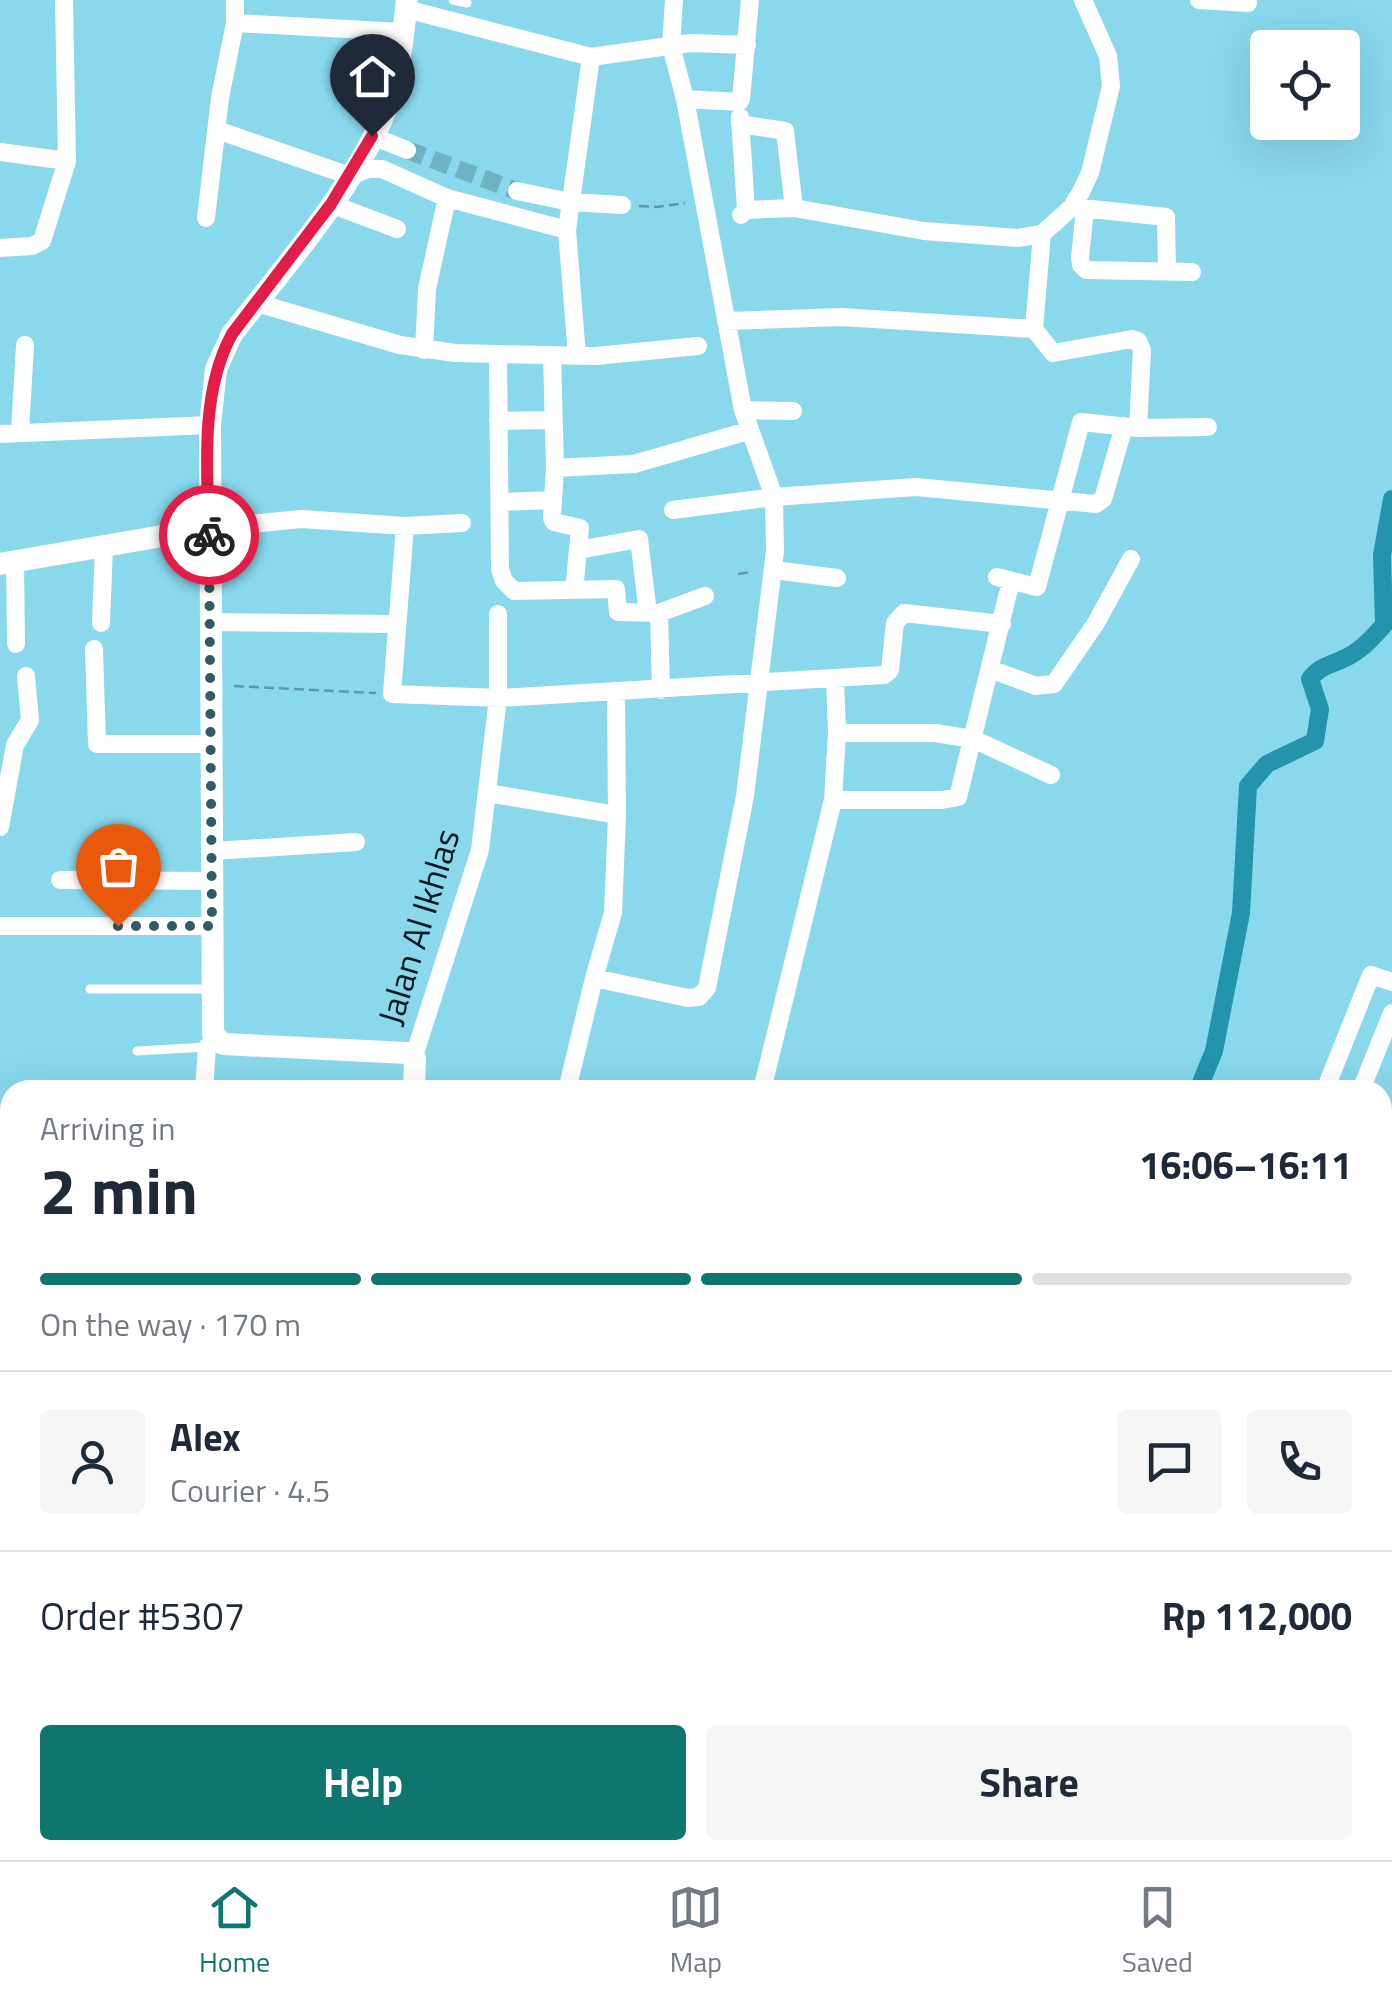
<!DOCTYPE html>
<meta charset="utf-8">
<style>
body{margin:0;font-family:"Titillium Web",sans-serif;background:#f6f6f7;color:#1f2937;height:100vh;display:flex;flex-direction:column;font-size:38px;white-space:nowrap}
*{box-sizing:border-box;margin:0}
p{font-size:32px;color:#747a83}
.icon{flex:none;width:55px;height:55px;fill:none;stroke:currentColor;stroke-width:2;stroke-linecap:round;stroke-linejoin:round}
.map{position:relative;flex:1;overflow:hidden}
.side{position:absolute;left:0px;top:1080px;width:1392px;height:780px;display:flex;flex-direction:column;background:#fff;border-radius:30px 30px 0 0;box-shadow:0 10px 40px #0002}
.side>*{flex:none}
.tools{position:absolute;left:1250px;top:30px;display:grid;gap:20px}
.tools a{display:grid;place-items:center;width:110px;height:110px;border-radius:10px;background:#fff;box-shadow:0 10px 40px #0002;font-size:50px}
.pin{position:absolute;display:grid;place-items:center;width:85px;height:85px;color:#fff;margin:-102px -42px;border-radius:50% 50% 50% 0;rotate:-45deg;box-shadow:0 0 10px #0007}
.pin .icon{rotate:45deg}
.courier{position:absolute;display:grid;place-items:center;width:100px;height:100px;margin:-50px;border:8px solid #e11d48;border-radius:50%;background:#fff;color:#222;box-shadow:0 2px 12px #0007}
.headline em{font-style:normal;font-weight:700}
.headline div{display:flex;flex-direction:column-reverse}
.headline{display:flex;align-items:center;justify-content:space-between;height:170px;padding:0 40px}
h1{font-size:65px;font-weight:700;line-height:75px}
.bar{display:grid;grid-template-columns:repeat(4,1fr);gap:15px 10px;align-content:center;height:120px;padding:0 40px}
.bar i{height:12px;border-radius:8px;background:#e0e1e3}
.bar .current{background:#0f766e}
.bar p{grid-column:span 4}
.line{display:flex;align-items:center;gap:25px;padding:0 40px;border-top:2px solid #e0e1e3}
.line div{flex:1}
.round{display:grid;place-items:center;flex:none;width:105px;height:105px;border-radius:10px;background:#f6f6f7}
.action{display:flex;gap:20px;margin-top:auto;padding:20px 40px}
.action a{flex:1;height:115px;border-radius:10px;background:#0f766e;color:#fff;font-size:40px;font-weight:700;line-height:115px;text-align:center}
.action a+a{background:#f6f6f7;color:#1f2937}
.dock{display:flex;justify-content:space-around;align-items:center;height:140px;border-top:2px solid #e0e1e3;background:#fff;font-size:28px;color:#747a83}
.dock a{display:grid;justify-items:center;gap:5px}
.dock .current{color:#0f766e}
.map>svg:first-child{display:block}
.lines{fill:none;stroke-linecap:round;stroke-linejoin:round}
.canal{stroke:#2394ac;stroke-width:18}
.minor-tunnel{stroke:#6eb2c3;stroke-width:18;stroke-dasharray:18 9;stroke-linecap:butt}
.path{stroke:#5d9aa9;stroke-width:2.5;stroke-dasharray:10 5;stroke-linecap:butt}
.service{stroke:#fff;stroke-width:9}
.minor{stroke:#fff;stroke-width:18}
.tertiary{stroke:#fff;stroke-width:22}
.done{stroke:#315b66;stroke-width:10;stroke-dasharray:0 18}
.route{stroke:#e11d48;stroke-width:12}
.labels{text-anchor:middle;stroke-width:10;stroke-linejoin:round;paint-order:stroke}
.street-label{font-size:35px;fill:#01181e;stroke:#89d8ec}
</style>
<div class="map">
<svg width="1392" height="1860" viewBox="0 0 1392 1860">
<rect width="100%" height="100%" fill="#89d8ec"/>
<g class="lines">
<path class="canal" d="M1198,1090L1214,1051L1241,913L1248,786L1267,764L1315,741L1320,709L1310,679C1321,665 1330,666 1345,658C1361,651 1372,638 1384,625L1382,555L1392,499
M980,1860L984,1850"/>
<path class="minor-tunnel" d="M407,150L517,191"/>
<path class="path" d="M639,206L657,207L685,203
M738,574L752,572
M234,686L376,693"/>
<path class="service" d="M453,0L467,3
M90,989H213
M137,1051L207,1047
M0,1461L10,1462
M0,1548L10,1525
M799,1860L808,1850"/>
<path class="minor" d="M674,0L671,46L685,99
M1199,0L1248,3
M406,9L591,57L690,43L747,45
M235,23L403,32
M740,117L746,210
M740,124L785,131L794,208
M217,130L350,176L368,169H382L447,198L567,230
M372,136L407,150
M0,152L67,161
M517,191L570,202L622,205
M331,204L397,229
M1073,207L1166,217L1167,271
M1085,209L1080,258L1081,265L1086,270L1192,272
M741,215L746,210L794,208L924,231L1018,238L1042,234L1072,207L1081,192L1090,173L1111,86L1108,56L1083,0
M206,218L220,98L235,23V0
M0,248L32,246L42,241L67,161L64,0
M257,303L400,345L455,353L596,356L698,346
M726,321L841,317L1034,329L1053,353L1132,339L1138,341L1142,350L1138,428
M1034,329L1042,234
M424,350L427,289L447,198
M498,354L500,569L504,581L514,591L616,589L618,612L659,613L705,596
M552,355L555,468L552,518L554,522L580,528L578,550
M577,356L567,230L591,57
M743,410L793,411
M498,421L553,420
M20,433L25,345
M0,434L210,425
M555,468L634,464L748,431
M501,502L553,500
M673,510L774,497L916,487L1096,504L1103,499L1124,426
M405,526L392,694L498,698L884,675L890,670L895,623L904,613L1002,624
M209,528L301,519L405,526L462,523
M15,562L16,644
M774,570L837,578
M997,577L1037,587L1081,422L1138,428L1208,427
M574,590L578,550L639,539L648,613
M659,613L661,690
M211,622L396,624
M101,623L104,546
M94,649L97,744H212
M990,669L1036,686L1054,684L1096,623L1131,559
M837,733H935L973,739L1051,775
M488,793L617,815
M833,800H942L958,797L1011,581
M0,827L15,745L30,720L26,676
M213,851L356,842
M60,880L213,881
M0,926H213
M594,978L613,913L617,815L616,692
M414,1056L480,850L498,698V614
M204,1090L207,1047L215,1039
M567,1090L594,978L688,998L699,997L707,988L745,796L775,551L774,497L743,410L685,99L739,102L741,99L750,0
M762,1090L833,800L837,733L835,679
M1325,1090L1371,975L1392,982
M1361,1090L1392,1013
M0,1152L10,1159
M0,1170L10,1176
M0,1248L10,1247
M9,1388L7,1293L10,1285
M0,1797L10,1799
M271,1850L323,1860
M1124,1850V1860
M1156,1850V1860
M205,1860L207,1850"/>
<path class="tertiary" d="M407,0C403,33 401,67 390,98C365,175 283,269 232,334L216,369L210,425L213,1034L223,1044L407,1053L415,1059L414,1090
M0,564L209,528
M331,1860L333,1850"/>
</g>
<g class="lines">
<path class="done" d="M118,926H212L209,535"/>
<path class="route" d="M209,535C207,470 200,392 232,334L331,204L372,136"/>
</g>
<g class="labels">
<g class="street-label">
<text transform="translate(419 927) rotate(-73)" y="12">Jalan Al Ikhlas</text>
</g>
</g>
</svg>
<div class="tools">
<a><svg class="icon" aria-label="locate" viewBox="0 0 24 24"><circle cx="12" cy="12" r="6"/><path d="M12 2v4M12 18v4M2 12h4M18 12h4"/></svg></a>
</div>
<div class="pin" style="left:118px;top:926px;background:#ea580c"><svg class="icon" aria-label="bag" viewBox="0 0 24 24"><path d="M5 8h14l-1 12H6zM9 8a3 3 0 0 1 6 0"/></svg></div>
<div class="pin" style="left:372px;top:136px;background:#1f2937"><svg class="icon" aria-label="home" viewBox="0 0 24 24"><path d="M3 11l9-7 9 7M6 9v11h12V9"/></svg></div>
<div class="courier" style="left:209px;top:535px"><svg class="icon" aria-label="bike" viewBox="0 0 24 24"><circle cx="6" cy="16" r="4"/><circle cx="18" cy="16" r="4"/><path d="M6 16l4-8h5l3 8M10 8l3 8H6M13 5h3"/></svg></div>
<section class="side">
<div class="headline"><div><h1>2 min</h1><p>Arriving in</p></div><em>16:06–16:11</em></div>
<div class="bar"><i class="current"></i><i class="current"></i><i class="current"></i><i></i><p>On the way · 170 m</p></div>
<div class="line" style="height:180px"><a class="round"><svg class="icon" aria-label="person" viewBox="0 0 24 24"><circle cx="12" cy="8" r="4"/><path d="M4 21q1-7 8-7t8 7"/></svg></a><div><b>Alex</b><p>Courier · 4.5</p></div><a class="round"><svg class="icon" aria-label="chat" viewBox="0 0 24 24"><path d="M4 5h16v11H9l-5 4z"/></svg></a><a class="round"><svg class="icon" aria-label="phone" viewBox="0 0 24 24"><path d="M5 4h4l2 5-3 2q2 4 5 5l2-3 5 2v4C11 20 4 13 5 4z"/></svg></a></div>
<div class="line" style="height:130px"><div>Order #5307</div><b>Rp 112,000</b></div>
<div class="action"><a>Help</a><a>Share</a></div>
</section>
</div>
<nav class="dock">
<a class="current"><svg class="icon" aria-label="home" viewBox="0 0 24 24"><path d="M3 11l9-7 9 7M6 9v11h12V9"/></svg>Home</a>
<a><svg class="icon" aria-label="map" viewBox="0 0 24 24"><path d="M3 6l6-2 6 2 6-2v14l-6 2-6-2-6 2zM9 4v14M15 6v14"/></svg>Map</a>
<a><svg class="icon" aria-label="saved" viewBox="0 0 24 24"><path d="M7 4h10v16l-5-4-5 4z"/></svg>Saved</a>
</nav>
